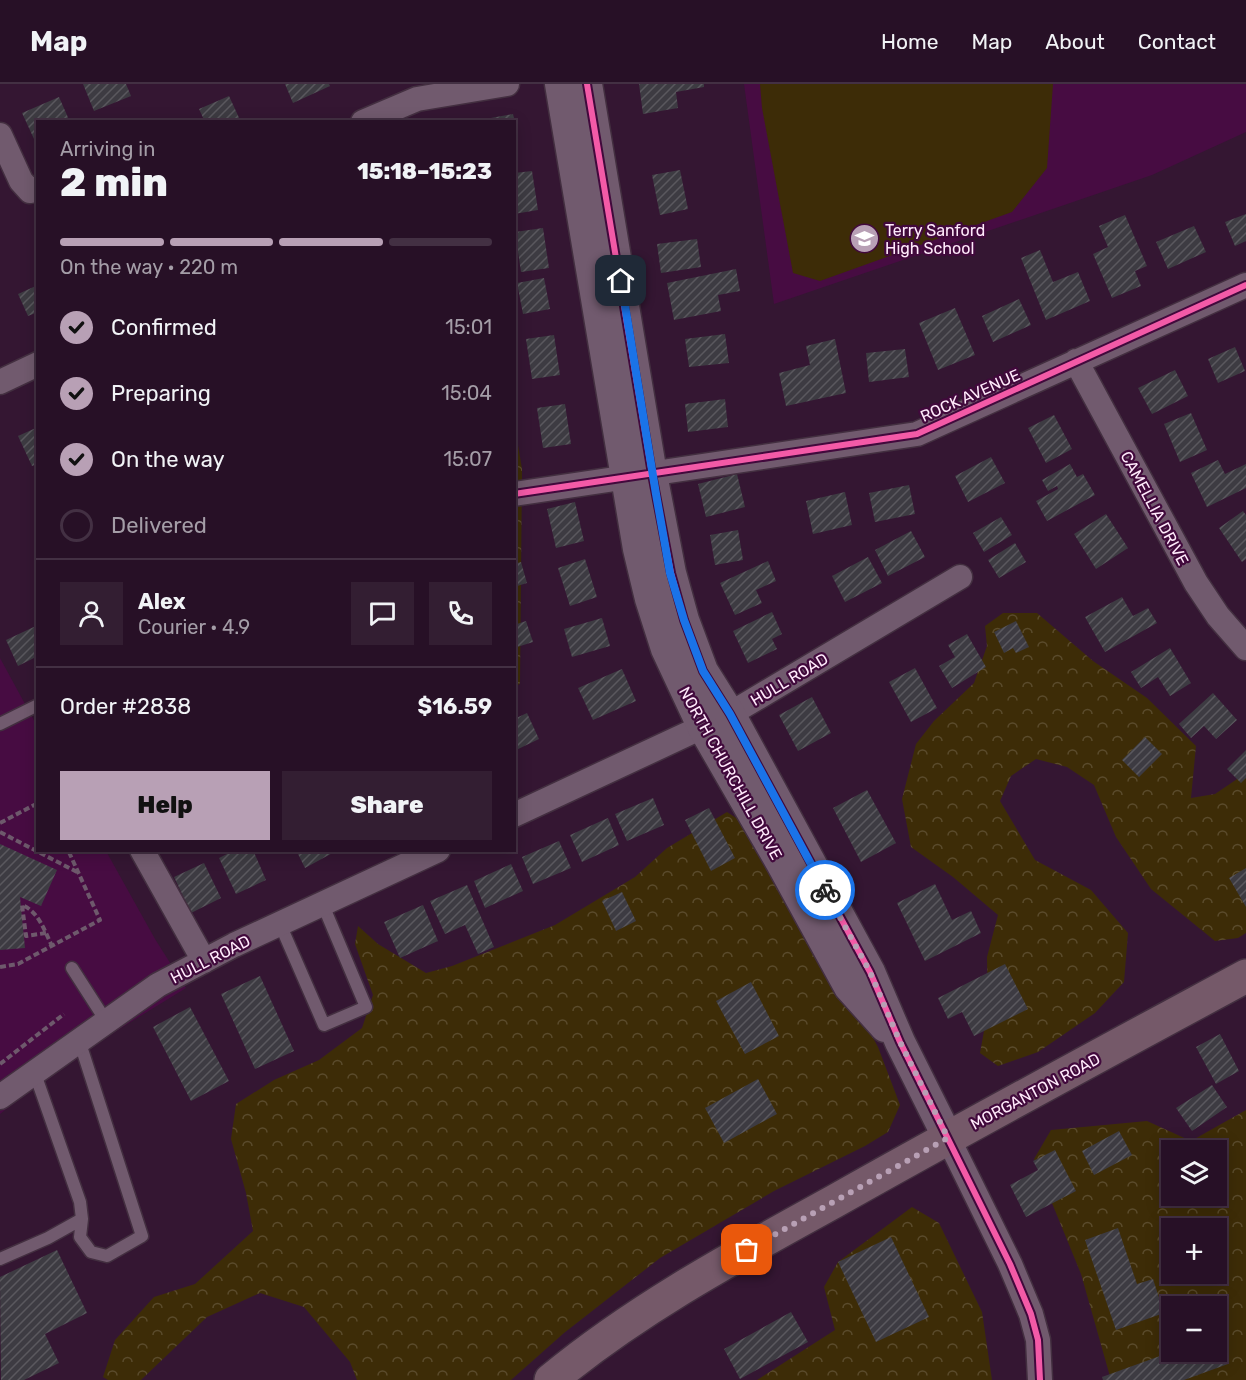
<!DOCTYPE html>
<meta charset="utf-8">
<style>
body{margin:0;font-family:Rubik,sans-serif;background:#331e32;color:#f1f3f6;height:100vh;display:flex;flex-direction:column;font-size:22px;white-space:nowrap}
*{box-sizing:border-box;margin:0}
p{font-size:20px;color:#a49da7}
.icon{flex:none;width:33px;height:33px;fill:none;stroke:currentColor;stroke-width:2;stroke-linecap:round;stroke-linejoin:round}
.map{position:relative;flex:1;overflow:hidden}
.drawer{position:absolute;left:36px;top:36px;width:480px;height:732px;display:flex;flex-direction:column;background:#271026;border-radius:0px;box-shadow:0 3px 15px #0003,0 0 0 2px #433043}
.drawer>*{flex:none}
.tools{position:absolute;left:1161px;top:1056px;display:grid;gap:12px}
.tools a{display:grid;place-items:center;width:66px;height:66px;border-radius:0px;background:#271026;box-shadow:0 3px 15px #0003,0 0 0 2px #433043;font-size:30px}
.pin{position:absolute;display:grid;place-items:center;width:51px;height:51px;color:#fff;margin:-26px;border-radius:12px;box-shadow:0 3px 9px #0006}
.courier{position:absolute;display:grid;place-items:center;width:60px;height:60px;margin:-30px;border:4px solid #1a73e8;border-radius:50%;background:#fff;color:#222;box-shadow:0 2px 8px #0007}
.headline em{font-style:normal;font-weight:800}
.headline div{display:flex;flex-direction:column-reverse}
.headline{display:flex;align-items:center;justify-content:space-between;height:102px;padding:0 24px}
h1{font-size:39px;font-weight:800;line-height:45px}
.bar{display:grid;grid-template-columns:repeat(4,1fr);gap:9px 6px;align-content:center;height:72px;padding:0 24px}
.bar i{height:8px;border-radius:4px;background:#433043}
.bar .selected{background:#b8a0b5}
.bar p{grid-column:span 4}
.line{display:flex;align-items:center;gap:15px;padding:0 24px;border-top:2px solid #433043}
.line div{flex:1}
.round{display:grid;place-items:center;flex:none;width:63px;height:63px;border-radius:0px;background:#331e32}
ol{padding:0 24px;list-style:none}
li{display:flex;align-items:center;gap:18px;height:66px}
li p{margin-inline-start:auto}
li .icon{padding:6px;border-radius:50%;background:#b8a0b5;color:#111;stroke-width:4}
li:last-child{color:#a49da7}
li i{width:33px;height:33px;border:3px solid #433043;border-radius:50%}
.button{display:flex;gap:12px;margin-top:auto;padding:12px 24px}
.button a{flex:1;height:69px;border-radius:0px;background:#b8a0b5;color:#111;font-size:24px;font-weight:800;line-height:69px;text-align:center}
.button a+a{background:#331e32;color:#f1f3f6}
header{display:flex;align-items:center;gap:36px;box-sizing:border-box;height:84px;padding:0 30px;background:#271026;border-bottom:2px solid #433043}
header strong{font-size:28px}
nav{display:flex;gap:33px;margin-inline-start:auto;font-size:21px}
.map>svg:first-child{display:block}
.built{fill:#470c42}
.forest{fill:url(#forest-crowns);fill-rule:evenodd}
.green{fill:#3d2c07}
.building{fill:url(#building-hatch)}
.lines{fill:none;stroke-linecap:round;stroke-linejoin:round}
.service-casing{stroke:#432f40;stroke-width:15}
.minor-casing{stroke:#432f40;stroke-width:27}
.tertiary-casing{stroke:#432f40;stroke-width:33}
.primary-casing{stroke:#432f40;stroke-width:36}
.path{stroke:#6e596c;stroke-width:4;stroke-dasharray:6 3;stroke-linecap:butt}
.service{stroke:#715a6e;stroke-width:12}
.minor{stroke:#715a6e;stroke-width:24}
.tertiary{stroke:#715a6e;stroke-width:30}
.primary{stroke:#755969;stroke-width:33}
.cycleway-casing{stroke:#41093c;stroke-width:10}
.cycleway{stroke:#f35aa7;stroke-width:6}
.done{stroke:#b8a0b5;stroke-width:6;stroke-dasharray:0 10.8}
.route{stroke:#1a73e8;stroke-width:8}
.labels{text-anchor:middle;stroke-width:4.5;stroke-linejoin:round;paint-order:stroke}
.poi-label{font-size:16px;fill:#ffeafb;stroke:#41093c;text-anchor:start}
.street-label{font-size:16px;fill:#ffeafb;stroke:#41093c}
</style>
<header>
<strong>Map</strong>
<nav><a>Home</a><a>Map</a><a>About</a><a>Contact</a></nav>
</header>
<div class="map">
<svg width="1246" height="1296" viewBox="0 0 1246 1296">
<defs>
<pattern id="forest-crowns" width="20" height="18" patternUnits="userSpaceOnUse" patternTransform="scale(1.5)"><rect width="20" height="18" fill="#3d2c07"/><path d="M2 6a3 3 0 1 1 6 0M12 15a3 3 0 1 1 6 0" fill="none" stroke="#5a4b2c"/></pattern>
<pattern id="building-hatch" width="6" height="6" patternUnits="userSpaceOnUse" patternTransform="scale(1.5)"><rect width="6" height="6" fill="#3d3b42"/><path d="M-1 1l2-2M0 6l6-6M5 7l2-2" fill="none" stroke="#5a585e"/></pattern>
</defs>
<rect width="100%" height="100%" fill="#341632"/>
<path class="built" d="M744,0H1246V48L1152,91L774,220Z
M0,574L37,642L38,766L106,767L155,855L186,904L59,982L0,1030Z"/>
<path class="forest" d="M514,337L522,385L520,599L515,605Z
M1003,529H1037L1093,577L1147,614L1196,662L1191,714L1215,710L1246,689V849L1238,854L1215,857L1151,805L1116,753L1094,701L1067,683L1036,675L1011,692L1000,717L1035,776L1091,806L1128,849L1124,898L1095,929L1038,968L998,982L980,969L988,925L987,873L998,831L953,793L911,763L902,715L916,660L934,637L974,599L987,562L985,542Z
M727,728L756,747L778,781L878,963L900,1021L888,1048L865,1062L774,1107L660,1174L564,1249L511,1296H357L350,1278L304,1223L260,1209L207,1233L141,1296H108L103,1293L115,1256L154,1213L195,1200L253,1147L246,1109L231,1055L236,1020L274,996L319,976L362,944L373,911L355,860L358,842L378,860L426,889L452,882L555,841L635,793L667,764Z
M1246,1026V1296H1111L1081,1190L1034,1075L1051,1046L1147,1037L1191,1057ZM1172,1066H1216V1112H1172ZM1172,1144H1216V1190H1172ZM1172,1222H1216V1268H1172Z
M912,1123L939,1139L982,1228L992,1296H757L835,1246L824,1203L838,1178Z"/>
<path class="green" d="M760,0H1053L1047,84L1012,128L820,197L793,189L762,24Z"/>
<path class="building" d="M83,0H126L131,12L94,27Z
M285,0H329L330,2L293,19Z
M639,0H704V3L676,8L678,24L643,30Z
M229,12L241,38H205L199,25Z
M59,13L70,38H38V54L34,55L22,29Z
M513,30L515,38H480V36Z
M680,86L688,125L660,131L652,91Z
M532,87L538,126L514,130V89Z
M1246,130V157L1235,162L1225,138Z
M1125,131L1147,182L1135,187L1141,202L1112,214L1093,170L1108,163L1099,142Z
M1194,142L1206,168L1168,185L1156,158Z
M543,144L549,184L521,188L515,148Z
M697,155L701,183L661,189L657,160Z
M1040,166L1053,198L1078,188L1090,217L1046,236L1021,174Z
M736,185L740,207L718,211L721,227L674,236L667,199Z
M544,194L550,225L523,230L517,199Z
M38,201V228L28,232L18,210Z
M1019,215L1031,241L993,258L982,232Z
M955,224L975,271L938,286L919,239Z
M725,250L729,279L689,283L685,255Z
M554,251L560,291L532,295L526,255Z
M835,255L846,309L786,322L779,289L810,281L806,262Z
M1235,263L1245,287L1218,299L1208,275Z
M905,265L909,293L869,298L866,269Z
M1175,286L1188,312L1152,330L1138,304Z
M725,315L728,343L688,348L685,320Z
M565,320L571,360L543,364L537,324Z
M1191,329L1207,366L1180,378L1164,340Z
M1054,331L1072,365L1046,379L1028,344Z
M38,343V380L32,382L18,352Z
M991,373L1005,399L968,418L955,392Z
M1218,376L1225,390L1246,380V404L1207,423L1191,389Z
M1070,380L1077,393L1083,390L1095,411L1047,437L1036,417L1058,405L1057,402L1048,407L1042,396Z
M737,390L745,423L706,433L698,400Z
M909,401L915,430L875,438L869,409Z
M845,408L852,441L813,450L806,417Z
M575,418L584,457L556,464L547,425Z
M1243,427L1246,431V475L1242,478L1219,444Z
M1106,430L1128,464L1096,485L1074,450Z
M1001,433L1012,451L984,468L973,449Z
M738,446L743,476L715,481L710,451Z
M911,447L925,473L888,492L875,466Z
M1015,459L1026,478L999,494L988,476Z
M868,473L882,499L845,518L832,492Z
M585,475L597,513L570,522L558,484Z
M768,477L776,497L756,506L762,519L735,531L720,499Z
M521,478L527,499L514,503V480Z
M1122,513L1133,532L1148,524L1157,539L1105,568L1085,533Z
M772,528L782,550L772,555L777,565L748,579L733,547Z
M602,534L610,562L572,573L564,545Z
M526,537L533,558L514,564V541Z
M1016,537L1029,563L1016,569L1013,564L1004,569L994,548Z
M38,541V572L18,582L6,556Z
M967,550L986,583L952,604L939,582L955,573L948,561Z
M1170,564L1191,599L1170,612L1158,593L1141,604L1131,588Z
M915,584L937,624L911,638L889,598Z
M622,585L636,617L593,636L578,604Z
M1213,609L1237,636L1216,655L1204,642L1191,654L1179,640Z
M812,613L831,649L798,667L779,631Z
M527,629L539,655L514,667V635Z
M1145,653L1162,670L1139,693L1122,676Z
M1246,666V694L1241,699L1227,685Z
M867,706L896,759L861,778L833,724Z
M653,714L664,741L627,757L615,730Z
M709,724L735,774L711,787L685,736Z
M608,734L619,761L582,778L570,751Z
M559,757L571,784L533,800L522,773Z
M0,760L57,786L41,822L20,813L25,864L0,866Z
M235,766H253L266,796L236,810L219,774Z
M296,766H338L305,784Z
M204,779L221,814L191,829L174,793Z
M511,780L523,807L485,824L474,797Z
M1246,784V823L1229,794Z
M935,800L952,836L971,827L981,849L925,877L897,819Z
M467,801L494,863L478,870L465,841L445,850L430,817Z
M622,808L636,837L616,847L602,817Z
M423,821L438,857L400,874L384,838Z
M1005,880L1028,925L974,952L962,928L948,935L938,914Z
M260,892L294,967L255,985L221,910Z
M751,898L779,952L745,970L716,917Z
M190,923L229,997L191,1017L153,943Z
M1220,950L1239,987L1216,1000L1196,963Z
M758,995L777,1030L724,1059L705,1024Z
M1212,1001L1227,1023L1192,1047L1176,1024Z
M1119,1047L1132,1071L1094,1091L1082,1067Z
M1055,1066L1076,1107L1026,1133L1010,1101L1038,1086L1033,1077Z
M1118,1144L1137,1200L1153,1195L1164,1229L1116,1246L1085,1156Z
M891,1153L929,1233L876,1258L838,1178Z
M57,1166L87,1229L45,1250L59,1279L24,1296H1L0,1193Z
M791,1228L808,1258L740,1295L724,1265Z
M1217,1249L1228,1280L1184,1296H1103L1102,1293L1171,1268H1216Z"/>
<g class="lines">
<defs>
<path id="service" d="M0,640L38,621
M280,840L324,941L366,923L323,821
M72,884L106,937
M34,987L80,1118L82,1135L80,1153L91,1168L107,1172L142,1152L79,956
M0,1175L48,1154L82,1135"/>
<path id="minor" d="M363,38L417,15L507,0
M0,51L21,97L30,107L38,105
M1076,277L1196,499L1218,532L1246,564
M0,298L38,280
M514,410L917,350L1246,201
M514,731L730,630L960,493
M142,766L204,877
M0,1013L158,901L234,861L438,766
M948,1054L1010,1180L1031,1230L1038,1256L1040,1296"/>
<path id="tertiary" d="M560,0L638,465L650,515L666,565L702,642L781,779L849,903L885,943
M587,0L652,390L671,489L684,536L703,587L730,630L870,888L900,958L948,1054"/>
<path id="primary" d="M551,1296C638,1224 737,1171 835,1117C971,1040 1109,966 1246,892"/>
</defs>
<use href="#service" class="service-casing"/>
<use href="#minor" class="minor-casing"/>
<use href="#tertiary" class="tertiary-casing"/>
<use href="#primary" class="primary-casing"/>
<path class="path" d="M0,739L38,719
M0,748L77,788
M46,849L26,852L22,821C39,828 44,846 52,862
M0,883L18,880L100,836L68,766
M0,980L64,930"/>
<use href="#service" class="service"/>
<use href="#minor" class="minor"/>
<use href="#tertiary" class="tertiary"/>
<use href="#primary" class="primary"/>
<defs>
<path id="cycleway" d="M587,0L652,390L671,489L684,536L703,587L730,630L870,888L900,958L1010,1180L1031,1230L1038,1256L1040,1296
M514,410L917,350L1246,201"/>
</defs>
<use href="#cycleway" class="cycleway-casing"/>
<use href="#cycleway" class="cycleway"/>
</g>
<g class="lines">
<path class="done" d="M747,1166L948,1054L900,958L870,888L825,806"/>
<path class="route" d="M621,197L656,410L670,489L684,536L703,587L730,630L825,806"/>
</g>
<defs>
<symbol id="school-disc" viewBox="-11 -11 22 22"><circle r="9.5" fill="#b8a0b5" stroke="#41093c"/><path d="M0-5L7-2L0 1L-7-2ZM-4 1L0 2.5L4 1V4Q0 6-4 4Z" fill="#fff"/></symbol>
</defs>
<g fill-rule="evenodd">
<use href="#school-disc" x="848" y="138" width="33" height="33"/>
</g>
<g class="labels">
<g class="poi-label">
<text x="885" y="152">Terry Sanford<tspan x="885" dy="18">High School</tspan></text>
</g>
<g class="street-label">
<text transform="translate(970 311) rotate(-24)" y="6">ROCK AVENUE</text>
<text transform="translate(1155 424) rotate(62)" y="6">CAMELLIA DRIVE</text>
<text transform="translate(789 595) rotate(-31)" y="6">HULL ROAD</text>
<text transform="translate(731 689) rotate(61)" y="6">NORTH CHURCHILL DRIVE</text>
<text transform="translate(210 875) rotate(-27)" y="6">HULL ROAD</text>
<text transform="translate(1035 1007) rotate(-28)" y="6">MORGANTON ROAD</text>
</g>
</g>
</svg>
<div class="tools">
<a><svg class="icon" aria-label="layers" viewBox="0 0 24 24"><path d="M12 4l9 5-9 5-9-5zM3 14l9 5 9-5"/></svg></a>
<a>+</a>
<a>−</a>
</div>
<div class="pin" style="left:747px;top:1166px;background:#ea580c"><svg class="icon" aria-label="bag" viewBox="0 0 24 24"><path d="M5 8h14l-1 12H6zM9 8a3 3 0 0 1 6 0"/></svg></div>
<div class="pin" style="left:621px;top:197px;background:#1f2937"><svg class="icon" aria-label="home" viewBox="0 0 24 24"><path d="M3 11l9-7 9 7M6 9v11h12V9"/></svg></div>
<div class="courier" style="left:825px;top:806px"><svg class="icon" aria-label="bike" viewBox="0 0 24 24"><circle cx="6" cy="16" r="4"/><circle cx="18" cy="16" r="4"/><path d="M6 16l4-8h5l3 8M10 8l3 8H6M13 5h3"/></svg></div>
<section class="drawer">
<div class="headline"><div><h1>2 min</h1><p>Arriving in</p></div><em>15:18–15:23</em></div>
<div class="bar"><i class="selected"></i><i class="selected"></i><i class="selected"></i><i></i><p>On the way · 220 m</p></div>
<ol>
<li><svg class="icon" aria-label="check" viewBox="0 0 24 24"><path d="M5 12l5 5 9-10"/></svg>Confirmed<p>15:01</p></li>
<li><svg class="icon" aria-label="check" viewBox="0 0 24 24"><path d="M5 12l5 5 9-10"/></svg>Preparing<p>15:04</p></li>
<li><svg class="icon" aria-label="check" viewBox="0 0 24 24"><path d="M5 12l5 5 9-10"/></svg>On the way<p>15:07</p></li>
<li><i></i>Delivered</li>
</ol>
<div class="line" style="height:108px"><a class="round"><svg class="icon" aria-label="person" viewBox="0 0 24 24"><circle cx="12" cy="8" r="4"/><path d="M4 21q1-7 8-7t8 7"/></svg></a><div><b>Alex</b><p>Courier · 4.9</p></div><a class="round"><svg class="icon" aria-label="chat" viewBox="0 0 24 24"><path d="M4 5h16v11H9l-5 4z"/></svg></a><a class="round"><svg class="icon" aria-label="phone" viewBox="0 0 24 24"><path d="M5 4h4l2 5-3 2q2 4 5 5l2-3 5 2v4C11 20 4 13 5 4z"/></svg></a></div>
<div class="line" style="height:78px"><div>Order #2838</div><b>$16.59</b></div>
<div class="button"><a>Help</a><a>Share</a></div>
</section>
</div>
